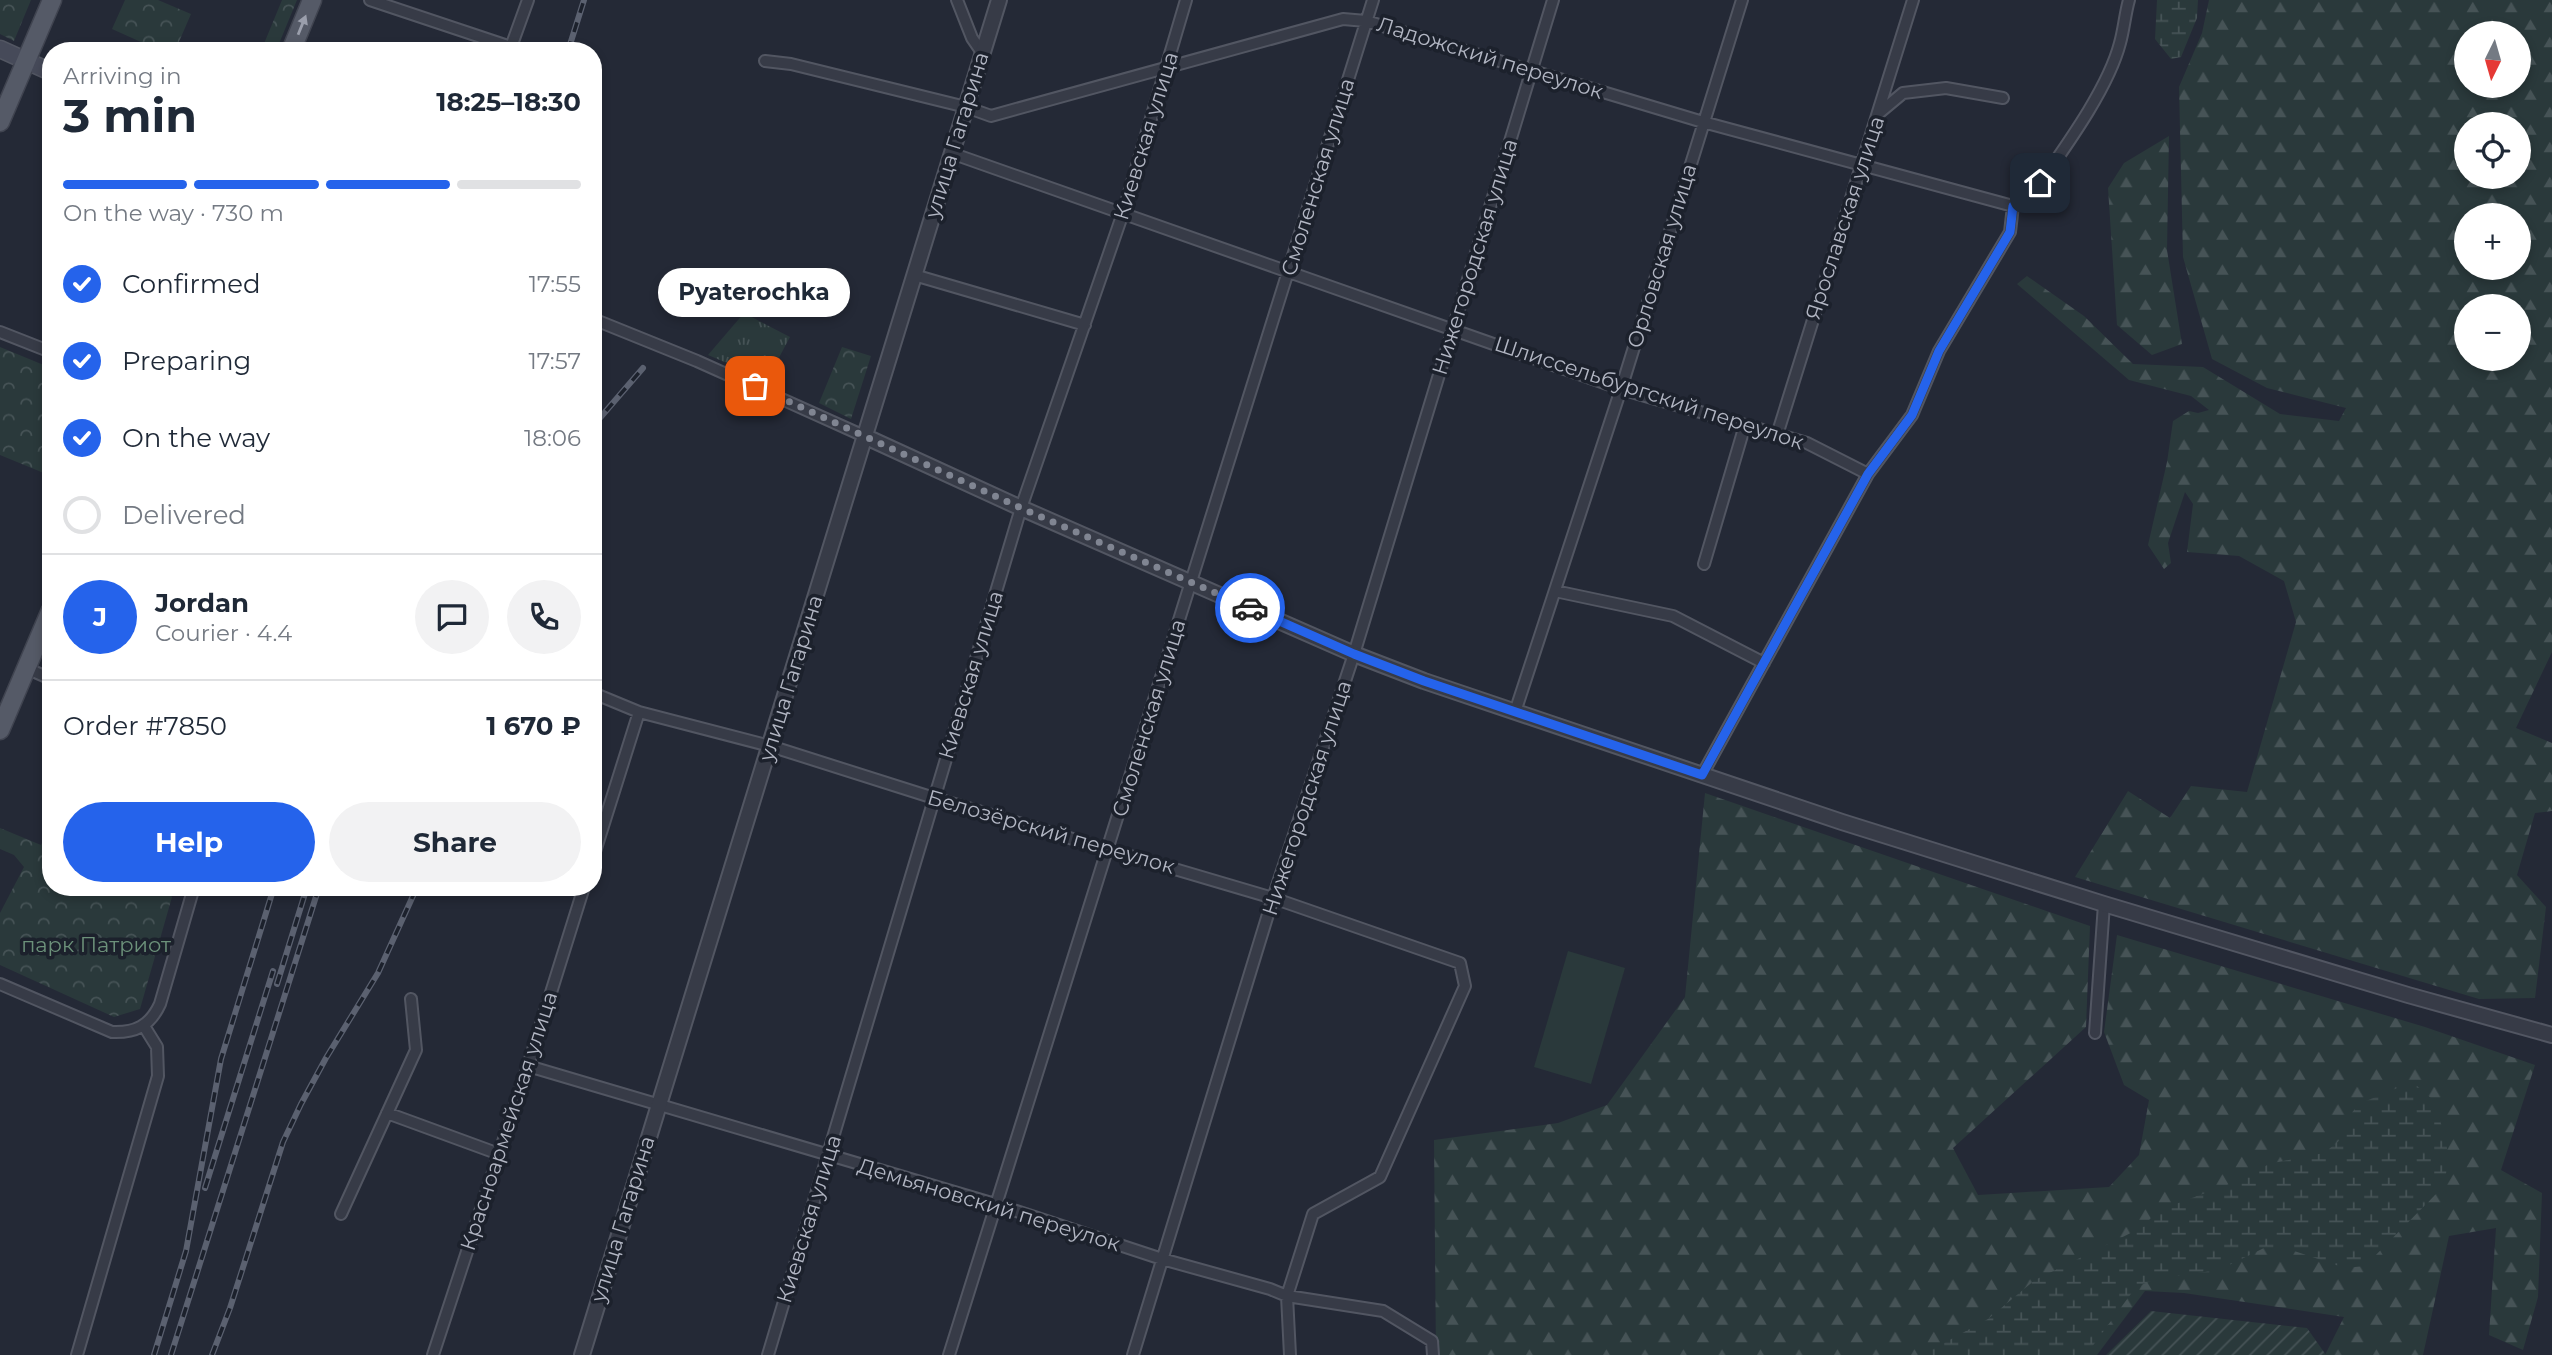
<!DOCTYPE html>
<meta charset="utf-8">
<style>
body{margin:0;font-family:Montserrat,sans-serif;background:#f2f2f3;color:#1f2937;height:100vh;display:flex;flex-direction:column;font-size:26px;white-space:nowrap}
*{box-sizing:border-box;margin:0}
p{font-size:23px;color:#747a83}
.icon{flex:none;width:38px;height:38px;fill:none;stroke:currentColor;stroke-width:2;stroke-linecap:round;stroke-linejoin:round}
.map{position:relative;flex:1;overflow:hidden}
.sheet{position:absolute;left:42px;top:42px;width:560px;height:854px;display:flex;flex-direction:column;background:#fff;border-radius:28px;box-shadow:0 4px 10px #0003}
.sheet>*{flex:none}
.needle{width:46px;rotate:185deg}
.controls{position:absolute;left:2454px;top:21px;display:grid;gap:14px}
.controls a{display:grid;place-items:center;width:77px;height:77px;border-radius:50%;background:#fff;box-shadow:0 4px 10px #0003;font-size:35px}
.pin{position:absolute;display:grid;place-items:center;width:60px;height:60px;color:#fff;margin:-30px;border-radius:14px;box-shadow:0 4px 10px #0006}
.courier{position:absolute;display:grid;place-items:center;width:70px;height:70px;margin:-35px;border:5px solid #2563eb;border-radius:50%;background:#fff;color:#222;box-shadow:0 2px 9px #0007}
.bubble{position:absolute;height:49px;border-radius:24px;background:#fff;box-shadow:0 4px 10px #0003;font-size:23px;font-weight:700;line-height:49px;text-align:center}
.overview em{font-style:normal;font-weight:700}
.overview div{display:flex;flex-direction:column-reverse}
.overview{display:flex;align-items:center;justify-content:space-between;height:119px;padding:0 21px}
h1{font-size:46px;font-weight:700;line-height:52px}
.bar{display:grid;grid-template-columns:repeat(4,1fr);gap:10px 7px;align-content:center;height:84px;padding:0 21px}
.bar i{height:9px;border-radius:5px;background:#e0e1e3}
.bar .current{background:#2563eb}
.bar p{grid-column:span 4}
.line{display:flex;align-items:center;gap:18px;padding:0 21px;border-top:2px solid #e0e1e3}
.line div{flex:1}
.round{display:grid;place-items:center;flex:none;width:74px;height:74px;border-radius:37px;background:#f2f2f3}
ol{padding:0 21px;list-style:none}
li{display:flex;align-items:center;gap:21px;height:77px}
li p{margin-inline-start:auto}
li .icon{padding:7px;border-radius:50%;background:#2563eb;color:#fff;stroke-width:4}
li:last-child{color:#747a83}
li i{width:38px;height:38px;border:4px solid #e0e1e3;border-radius:50%}
.button{display:flex;gap:14px;margin-top:auto;padding:14px 21px}
.button a{flex:1;height:80px;border-radius:42px;background:#2563eb;color:#fff;font-size:28px;font-weight:700;line-height:80px;text-align:center}
.button a+a{background:#f2f2f3;color:#1f2937}
.map>svg:first-child{display:block}
.grass{fill:url(#grass-tufts)}
.forest{fill:url(#forest-firs);fill-rule:evenodd}
.wetland{fill:url(#wetland-marsh)}
.park{fill:url(#park-crowns)}
.garden{fill:url(#garden-furrows)}
.pitch{fill:#2a393b}
.lines{fill:none;stroke-linecap:round;stroke-linejoin:round}
.minor-casing{stroke:#525662;stroke-width:14}
.tertiary-casing{stroke:#525662;stroke-width:18}
.secondary-casing{stroke:#525662;stroke-width:19}
.primary-casing{stroke:#404450;stroke-width:21}
.minor{stroke:#373b47;stroke-width:10}
.tertiary{stroke:#373b47;stroke-width:14}
.secondary{stroke:#464a59;stroke-width:16}
.primary{stroke:#555a67;stroke-width:18}
.rail-casing{stroke:#5b6170;stroke-width:6}
.rail{stroke:#1c212c;stroke-width:3.5;stroke-dasharray:10;stroke-linecap:butt}
.oneway{fill:#9b9fac}
.done{stroke:#808592;stroke-width:7;stroke-dasharray:0 12.6}
.route{stroke:#2563eb;stroke-width:9}
.labels{text-anchor:middle;stroke-width:7;stroke-linejoin:round;paint-order:stroke}
.street-label{font-size:21px;fill:#b2b6c3;stroke:#1c212c}
.park-label{font-size:21px;fill:#6c917a;stroke:#1c212c}
</style>
<div class="map">
<svg width="2552" height="1355" viewBox="0 0 2552 1355">
<defs>
<pattern id="grass-tufts" width="24" height="20" patternUnits="userSpaceOnUse" patternTransform="scale(1.75)"><rect width="24" height="20" fill="#2a393b"/><path d="M3 7l-1-3M5 7V3M7 7l1-3M15 17l-1-3M17 17v-4M19 17l1-3" fill="none" stroke="#465356"/></pattern>
<pattern id="forest-firs" width="22" height="20" patternUnits="userSpaceOnUse" patternTransform="scale(1.75)"><rect width="22" height="20" fill="#2a393b"/><path d="M5 1l3.5 6h-7zM16 11l3.5 6h-7z" fill="#465356"/></pattern>
<pattern id="wetland-marsh" width="20" height="14" patternUnits="userSpaceOnUse" patternTransform="scale(1.75)"><rect width="20" height="14" fill="#2a393b"/><path d="M1 5h8M5 5V1M11 12h8M15 12V8" fill="none" stroke="#465356"/></pattern>
<pattern id="park-crowns" width="20" height="18" patternUnits="userSpaceOnUse" patternTransform="scale(1.75)"><rect width="20" height="18" fill="#2a393b"/><path d="M2 6a3 3 0 1 1 6 0M12 15a3 3 0 1 1 6 0" fill="none" stroke="#465356"/></pattern>
<pattern id="garden-furrows" width="10" height="10" patternUnits="userSpaceOnUse" patternTransform="scale(1.75)"><rect width="10" height="10" fill="#2a393b"/><path d="M-1 1l2-2M0 10L10 0M9 11l2-2" fill="none" stroke="#465356"/></pattern>
</defs>
<rect width="100%" height="100%" fill="#242936"/>
<path class="grass" d="M744,313L790,337L767,380L708,355Z"/>
<path class="forest" d="M2209,0H2552V652L2516,728L2552,743V811L2535,813L2517,875L2546,907L2535,998L2479,999L2075,877L2128,791L2170,818L2191,786L2247,792L2296,622L2284,581L2239,556L2187,552L2193,504L2185,492L2168,543L2171,563L2164,569L2148,545L2167,462L2173,421L2189,411L2198,413L2209,410L2191,396L2129,380L2017,284L2027,276L2084,316L2133,364L2203,367L2280,414L2339,421L2346,408L2267,388L2212,359L2183,257L2179,87L2202,33ZM2466,33H2518V86H2466ZM2466,124H2518V177H2466ZM2518,215V268H2466V215ZM2466,306H2518V359H2466Z
M2169,136L2167,250L2182,344L2152,355L2117,325L2108,188L2124,163Z
M1705,793L2090,926L2086,1027L1953,1148L1978,1195L2109,1187L2139,1155L2149,1100L2124,1085L2104,1032L2117,935L2425,1027L2535,1065L2501,1170L2542,1193L2538,1297L2523,1350L2489,1335L2496,1228L2449,1236L2423,1355H2325L2344,1317L2184,1293L2145,1291L2097,1355H1436L1434,1140L1558,1123L1607,1105L1685,997Z"/>
<path class="wetland" d="M2157,0H2198L2197,18L2181,57L2171,59L2155,39Z
M2417,1086L2432,1099L2445,1135L2448,1155L2446,1174L2438,1192L2365,1266L2345,1268L2285,1248H2264L2219,1270L2156,1279L2136,1287L2086,1355H1922L1988,1319L2035,1280L2143,1227L2157,1211L2251,1176L2268,1164L2324,1153L2340,1140L2346,1120L2359,1104L2397,1088Z"/>
<path class="park" d="M0,0H31L14,41L0,34Z
M125,0H158L191,14L175,51H161L112,29Z
M282,0H297L276,51H261Z
M0,347L51,368V476L0,455Z
M842,347L871,356L851,419L819,403Z
M51,823V887H164L172,897L140,1009L114,1017L0,965V913L24,867L14,855L0,849V828L41,845Z"/>
<path class="garden" d="M2151,1311L2307,1328L2326,1355H2106Z"/>
<path class="pitch" d="M1568,951L1625,968L1591,1084L1534,1067Z"/>
<g class="lines">
<defs>
<path id="minor" d="M370,0L511,47L528,0
M957,0L972,38L983,54
M765,61L791,64L966,107L991,116L1343,19L1366,21L1703,122L2013,206
M1879,113L1903,93L1946,88L2003,98
M951,153L1621,389L1807,443L1868,474
M914,275L1085,325
M593,319L697,361L864,436
M0,332L51,352
M1777,435L1913,0
M1704,564L1745,425
M1555,591L1673,616L1764,663
M26,668L51,679
M593,693L639,712L770,746L934,798L1273,898L1460,963L1465,986L1380,1177L1313,1214L1287,1296L1290,1355
M1515,712L1621,389L1742,0
M1702,775L1868,474L1912,415L1939,351L2010,232L2013,206L2027,202C2057,158 2107,93 2120,43C2124,29 2125,14 2129,0
M593,858L639,712
M0,984L112,1032C135,1033 150,1026 160,1004L194,887
M2095,1033L2104,904
M528,1066L995,1204L1162,1259L1270,1289L1287,1296L1383,1311L1432,1341L1433,1355
M387,1113L499,1154
M341,1214L416,1050L411,999
M77,1355L158,1076L157,1047L144,1026
M433,1355L528,1066L584,887
M768,1355L1021,508L1123,213L1186,0
M949,1355L1373,0
M1133,1355L1273,898L1354,654L1553,0"/>
<path id="tertiary" d="M864,436L1021,508L1354,654L1424,681L1842,822L2104,904L2408,995L2552,1035
M582,1355L999,0"/>
<path id="secondary" d="M0,49L51,72"/>
<path id="primary" d="M291,51L312,0
M0,122L52,0
M0,730L51,610"/>
</defs>
<use href="#minor" class="minor-casing"/>
<use href="#tertiary" class="tertiary-casing"/>
<use href="#secondary" class="secondary-casing"/>
<use href="#primary" class="primary-casing"/>
<use href="#minor" class="minor"/>
<use href="#tertiary" class="tertiary"/>
<use href="#secondary" class="secondary"/>
<use href="#primary" class="primary"/>
<defs>
<path id="rail" d="M568,51L584,0
M593,426L643,368
M277,984L307,887
M205,1188L273,971
M154,1355L186,1251L221,1059L274,887
M171,1355L319,887
M212,1355L230,1308L283,1142L301,1104L326,1058L378,973L417,887"/>
</defs>
<use href="#rail" class="rail-casing"/>
<use href="#rail" class="rail"/>
</g>
<defs><path id="oneway-solid" d="M-6-.8H1V-3.2L6.5 0L1 3.2V.8H-6Z" transform="scale(1.75)"/></defs>
<use class="oneway" href="#oneway-solid" transform="translate(302 25) rotate(-68)"/>
<g class="lines">
<path class="done" d="M755,386L1021,508L1250,608"/>
<path class="route" d="M1250,608L1354,654L1424,681L1702,775L1868,474L1912,415L1939,351L2010,232L2013,206L2027,202L2040,183"/>
</g>
<g class="labels">
<g class="street-label">
<text transform="translate(1490 58) rotate(17)" y="7">Ладожский переулок</text>
<text transform="translate(957 135) rotate(-73)" y="7">улица Гагарина</text>
<text transform="translate(1146 136) rotate(-73)" y="7">Киевская улица</text>
<text transform="translate(1318 177) rotate(-73)" y="7">Смоленская улица</text>
<text transform="translate(1845 218) rotate(-72)" y="7">Ярославская улица</text>
<text transform="translate(1662 256) rotate(-73)" y="7">Орловская улица</text>
<text transform="translate(1475 257) rotate(-73)" y="7">Нижегородская улица</text>
<text transform="translate(1649 393) rotate(18)" y="7">Шлиссельбургский переулок</text>
<text transform="translate(971 675) rotate(-73)" y="7">Киевская улица</text>
<text transform="translate(791 678) rotate(-73)" y="7">улица Гагарина</text>
<text transform="translate(1149 718) rotate(-73)" y="7">Смоленская улица</text>
<text transform="translate(1307 798) rotate(-72)" y="7">Нижегородская улица</text>
<text transform="translate(1051 832) rotate(16)" y="7">Белозёрский переулок</text>
<text transform="translate(509 1121) rotate(-72)" y="7">Красноармейская улица</text>
<text transform="translate(989 1205) rotate(17)" y="7">Демьяновский переулок</text>
<text transform="translate(623 1219) rotate(-73)" y="7">улица Гагарина</text>
<text transform="translate(809 1219) rotate(-73)" y="7">Киевская улица</text>
</g>
<g class="park-label">
<text x="96" y="952">парк Патриот</text>
</g>
</g>
</svg>
<div class="controls">
<a><svg class="needle" viewBox="-14 -14 28 28"><path d="M0-13l5 13h-10z" fill="#e53935"/><path d="M0 13l5-13h-10z" fill="#747a83"/></svg></a>
<a><svg class="icon" aria-label="locate" viewBox="0 0 24 24"><circle cx="12" cy="12" r="6"/><path d="M12 2v4M12 18v4M2 12h4M18 12h4"/></svg></a>
<a>+</a>
<a>−</a>
</div>
<div class="pin" style="left:755px;top:386px;background:#ea580c"><svg class="icon" aria-label="bag" viewBox="0 0 24 24"><path d="M5 8h14l-1 12H6zM9 8a3 3 0 0 1 6 0"/></svg></div>
<div class="pin" style="left:2040px;top:183px;background:#1f2937"><svg class="icon" aria-label="home" viewBox="0 0 24 24"><path d="M3 11l9-7 9 7M6 9v11h12V9"/></svg></div>
<div class="courier" style="left:1250px;top:608px"><svg class="icon" aria-label="car" viewBox="0 0 24 24"><path d="M5 17H2v-5l4-1 3-4h7l3 4 3 1v5h-3M9 17h6M6 11h13"/><circle cx="7" cy="17" r="2"/><circle cx="17" cy="17" r="2"/></svg></div>
<div class="bubble" style="left:658px;top:268px;width:192px">Pyaterochka</div>
<section class="sheet">
<div class="overview"><div><h1>3 min</h1><p>Arriving in</p></div><em>18:25–18:30</em></div>
<div class="bar"><i class="current"></i><i class="current"></i><i class="current"></i><i></i><p>On the way · 730 m</p></div>
<ol>
<li><svg class="icon" aria-label="check" viewBox="0 0 24 24"><path d="M5 12l5 5 9-10"/></svg>Confirmed<p>17:55</p></li>
<li><svg class="icon" aria-label="check" viewBox="0 0 24 24"><path d="M5 12l5 5 9-10"/></svg>Preparing<p>17:57</p></li>
<li><svg class="icon" aria-label="check" viewBox="0 0 24 24"><path d="M5 12l5 5 9-10"/></svg>On the way<p>18:06</p></li>
<li><i></i>Delivered</li>
</ol>
<div class="line" style="height:126px"><b class="round" style="background:#2563eb;color:#fff">J</b><div><b>Jordan</b><p>Courier · 4.4</p></div><a class="round"><svg class="icon" aria-label="chat" viewBox="0 0 24 24"><path d="M4 5h16v11H9l-5 4z"/></svg></a><a class="round"><svg class="icon" aria-label="phone" viewBox="0 0 24 24"><path d="M5 4h4l2 5-3 2q2 4 5 5l2-3 5 2v4C11 20 4 13 5 4z"/></svg></a></div>
<div class="line" style="height:91px"><div>Order #7850</div><b>1 670 ₽</b></div>
<div class="button"><a>Help</a><a>Share</a></div>
</section>
</div>
